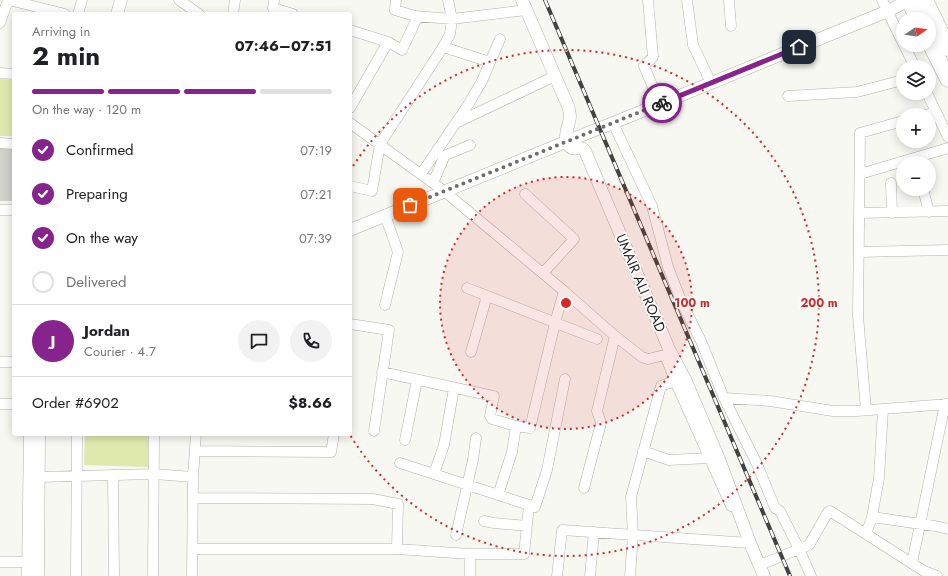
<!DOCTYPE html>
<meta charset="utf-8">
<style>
body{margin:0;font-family:Jost,sans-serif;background:#f2f2f2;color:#202124;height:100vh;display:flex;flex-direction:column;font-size:15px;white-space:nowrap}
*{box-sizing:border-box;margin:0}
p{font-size:13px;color:#757577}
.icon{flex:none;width:22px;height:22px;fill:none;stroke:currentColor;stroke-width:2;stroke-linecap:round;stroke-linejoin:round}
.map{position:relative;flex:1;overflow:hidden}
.sheet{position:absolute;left:12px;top:12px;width:340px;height:424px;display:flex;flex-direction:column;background:#fff;border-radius:4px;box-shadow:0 2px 10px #0003}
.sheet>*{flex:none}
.needle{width:26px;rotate:77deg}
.tools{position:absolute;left:896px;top:12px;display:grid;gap:8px}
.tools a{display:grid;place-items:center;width:40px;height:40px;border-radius:50%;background:#fff;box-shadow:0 2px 10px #0003;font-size:20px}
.pin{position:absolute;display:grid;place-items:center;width:34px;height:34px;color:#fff;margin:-17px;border-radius:8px;box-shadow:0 2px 6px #0006}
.courier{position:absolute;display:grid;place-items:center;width:40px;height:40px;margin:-20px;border:3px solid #86238c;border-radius:50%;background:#fff;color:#222;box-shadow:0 1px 5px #0007}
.overview em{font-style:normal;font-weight:700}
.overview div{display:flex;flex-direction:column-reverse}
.overview{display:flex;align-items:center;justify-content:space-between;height:68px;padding:0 20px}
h1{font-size:26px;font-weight:700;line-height:30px}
.bar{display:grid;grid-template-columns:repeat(4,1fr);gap:6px 4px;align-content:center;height:48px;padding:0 20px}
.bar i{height:5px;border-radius:3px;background:#e0e0e0}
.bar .on{background:#86238c}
.bar p{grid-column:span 4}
.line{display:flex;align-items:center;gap:10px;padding:0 20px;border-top:1px solid #e0e0e0}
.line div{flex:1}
.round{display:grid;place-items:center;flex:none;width:42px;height:42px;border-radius:21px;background:#f2f2f2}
ol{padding:0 20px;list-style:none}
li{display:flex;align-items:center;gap:12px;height:44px}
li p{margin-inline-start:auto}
li .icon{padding:4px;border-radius:50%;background:#86238c;color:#fff;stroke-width:4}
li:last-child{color:#757577}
li i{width:22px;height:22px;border:2px solid #e0e0e0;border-radius:50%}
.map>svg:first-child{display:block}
.green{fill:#dfe9ad}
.building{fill:#d0d1cb}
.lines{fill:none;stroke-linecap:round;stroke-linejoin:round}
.minor-casing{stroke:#b1b2ac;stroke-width:11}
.tertiary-casing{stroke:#b1b2ac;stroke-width:13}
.trunk-casing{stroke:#b1b2ac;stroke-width:17}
.minor{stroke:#fff;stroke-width:10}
.tertiary{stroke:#fff;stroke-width:12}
.trunk{stroke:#fff;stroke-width:16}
.rail-casing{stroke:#42423f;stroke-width:4}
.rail{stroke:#fffffe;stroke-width:2.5;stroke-dasharray:8;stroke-linecap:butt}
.done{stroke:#6e6f6b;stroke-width:4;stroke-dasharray:0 7.2}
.route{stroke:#86238c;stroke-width:5}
.ring{fill:none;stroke:#d62828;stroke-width:2;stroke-dasharray:2 4}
.labels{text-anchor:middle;stroke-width:3.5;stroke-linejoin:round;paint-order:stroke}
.street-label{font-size:14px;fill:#252523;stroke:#fffffe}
.centre{fill:#d62828;stroke:#fffffe;stroke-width:2}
.ring-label{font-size:12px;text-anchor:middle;font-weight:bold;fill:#d62828;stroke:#fffffe;stroke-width:3.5;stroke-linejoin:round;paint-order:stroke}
</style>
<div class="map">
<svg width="948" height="576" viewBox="0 0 948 576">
<rect width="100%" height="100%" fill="#f7f8f2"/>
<path class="green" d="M0,79L14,80V136H0Z
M85,434H148V467L84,465Z"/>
<path class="building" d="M0,148L14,149V201H0Z"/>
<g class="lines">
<defs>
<path id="minor" d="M9,0L65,14
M179,0L199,14
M274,0L273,8L293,14
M396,0L395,10L415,16L452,19L526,10
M648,0L653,57L644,66L660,104
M687,0L693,45L711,83
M729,0L731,26
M882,0L903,43
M78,14L82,0
M233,14L235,0
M0,23L8,0
M350,30L388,42L402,50L418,16
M904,45L915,67
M443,47L490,62
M0,73L14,74
M927,93L948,137
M788,96L857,92L903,80
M350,108L388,42
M925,115L936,112
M458,122L555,76
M350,123L444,191L564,291L615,336L642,357L648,359L665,355L675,381L731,506
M613,123L652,206L668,267L682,303L701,341L724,398L757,464L775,508L780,511L799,549L811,576
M0,143L14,144
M421,174L468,105L482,81L500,39
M860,174L948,148
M433,183L444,157L446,155L470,145
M891,183L892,213
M350,186L372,191L380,144L443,47L450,34L452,19L448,0
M923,189L929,212
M525,194L574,239L543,273
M0,210H14
M859,213L948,211
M859,252L948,250
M467,288L597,339
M385,305L398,252L385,215
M350,324L389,330L374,431
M471,352L487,296
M0,362H14
M382,372L493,396H494L490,416L492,419L516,426L530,428L555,323L564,291
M724,398L770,401L833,411H857L948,404
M0,404H14
M866,410L858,316L860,133L903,121
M405,440L417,380
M195,451L331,452L334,434
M643,451L669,460L709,458
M434,474L444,445L454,388
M113,475L114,576
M38,477L154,474L193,477
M584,488L601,423L597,411L615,336
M498,495L512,452L516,426
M193,498L373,499L398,504L397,549
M529,505L535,507L547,470L565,379
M872,517L935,526L948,529
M484,521L494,523L527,526
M866,534L872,517L879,478L883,409
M456,535L473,460L476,438
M192,549H397L470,554H524L529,505L400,463
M0,562H29
M912,563L945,404
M760,565L809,545L828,512L830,511L924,571L937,576
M76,576L77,434
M153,576L154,434
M192,576L193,477L196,434
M470,576V554
M557,576L562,530L750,543
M590,576L594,532
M630,576L633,535L631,497L661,386L675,381"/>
<path id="tertiary" d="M522,0L568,106C569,109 570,112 570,116C570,125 561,138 570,147C576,152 580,144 585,151L669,349L685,379L719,459L750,543L764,576
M117,14L121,0
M350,230L595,130L613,123L888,11L909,0
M28,576L30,434
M38,576L39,434"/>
<path id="trunk" d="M909,0L918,19
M925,0L948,48
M929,41L948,79"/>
</defs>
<use href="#minor" class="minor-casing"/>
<use href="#tertiary" class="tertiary-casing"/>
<use href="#trunk" class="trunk-casing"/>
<use href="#minor" class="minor"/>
<use href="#tertiary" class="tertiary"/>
<use href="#trunk" class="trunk"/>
<defs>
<path id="rail" d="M545,0L790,576"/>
</defs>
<use href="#rail" class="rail-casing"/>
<use href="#rail" class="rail"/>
</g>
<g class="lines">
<path class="done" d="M410,205L662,103"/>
<path class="route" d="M662,103L799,47"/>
</g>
<circle cx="566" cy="303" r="126" fill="#d62828" fill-opacity=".12"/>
<g class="ring">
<circle cx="566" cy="303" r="126"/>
<path d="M350 171A253 253 0 1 1 350 435"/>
</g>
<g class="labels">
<g class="street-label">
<text transform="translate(641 283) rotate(67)" y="5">UMAIR ALI ROAD</text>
</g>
</g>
<circle cx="566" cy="303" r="6" class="centre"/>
<g class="ring-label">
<text x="692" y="307">100 m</text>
<text x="819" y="307">200 m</text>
</g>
</svg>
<div class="tools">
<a><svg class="needle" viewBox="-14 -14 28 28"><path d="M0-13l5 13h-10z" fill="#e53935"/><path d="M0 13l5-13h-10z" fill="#757577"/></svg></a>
<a><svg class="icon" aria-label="layers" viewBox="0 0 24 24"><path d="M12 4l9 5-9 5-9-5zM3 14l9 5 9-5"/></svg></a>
<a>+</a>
<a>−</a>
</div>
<div class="pin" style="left:410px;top:205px;background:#ea580c"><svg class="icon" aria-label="bag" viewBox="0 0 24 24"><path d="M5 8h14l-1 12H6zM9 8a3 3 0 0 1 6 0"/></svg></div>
<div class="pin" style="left:799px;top:47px;background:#1f2937"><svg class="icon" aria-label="home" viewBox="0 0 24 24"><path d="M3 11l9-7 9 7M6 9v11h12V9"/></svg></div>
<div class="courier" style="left:662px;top:103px"><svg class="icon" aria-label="bike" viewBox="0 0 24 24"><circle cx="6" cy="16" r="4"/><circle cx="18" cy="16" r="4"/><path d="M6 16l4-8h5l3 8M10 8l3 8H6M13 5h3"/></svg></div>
<section class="sheet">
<div class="overview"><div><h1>2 min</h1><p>Arriving in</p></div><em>07:46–07:51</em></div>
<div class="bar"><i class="on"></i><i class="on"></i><i class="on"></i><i></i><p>On the way · 120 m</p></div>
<ol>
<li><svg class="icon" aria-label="check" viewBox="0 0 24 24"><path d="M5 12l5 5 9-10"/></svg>Confirmed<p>07:19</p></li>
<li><svg class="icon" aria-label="check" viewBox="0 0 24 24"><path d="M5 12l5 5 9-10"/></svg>Preparing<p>07:21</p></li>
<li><svg class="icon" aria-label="check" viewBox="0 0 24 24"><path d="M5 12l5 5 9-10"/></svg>On the way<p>07:39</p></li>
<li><i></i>Delivered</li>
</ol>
<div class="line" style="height:72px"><b class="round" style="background:#86238c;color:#fff">J</b><div><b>Jordan</b><p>Courier · 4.7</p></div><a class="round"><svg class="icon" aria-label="chat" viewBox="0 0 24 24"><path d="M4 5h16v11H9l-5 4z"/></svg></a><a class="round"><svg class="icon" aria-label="phone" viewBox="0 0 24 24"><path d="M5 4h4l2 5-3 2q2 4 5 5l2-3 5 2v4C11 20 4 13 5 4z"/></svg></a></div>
<div class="line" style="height:52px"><div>Order #6902</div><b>$8.66</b></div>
</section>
</div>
